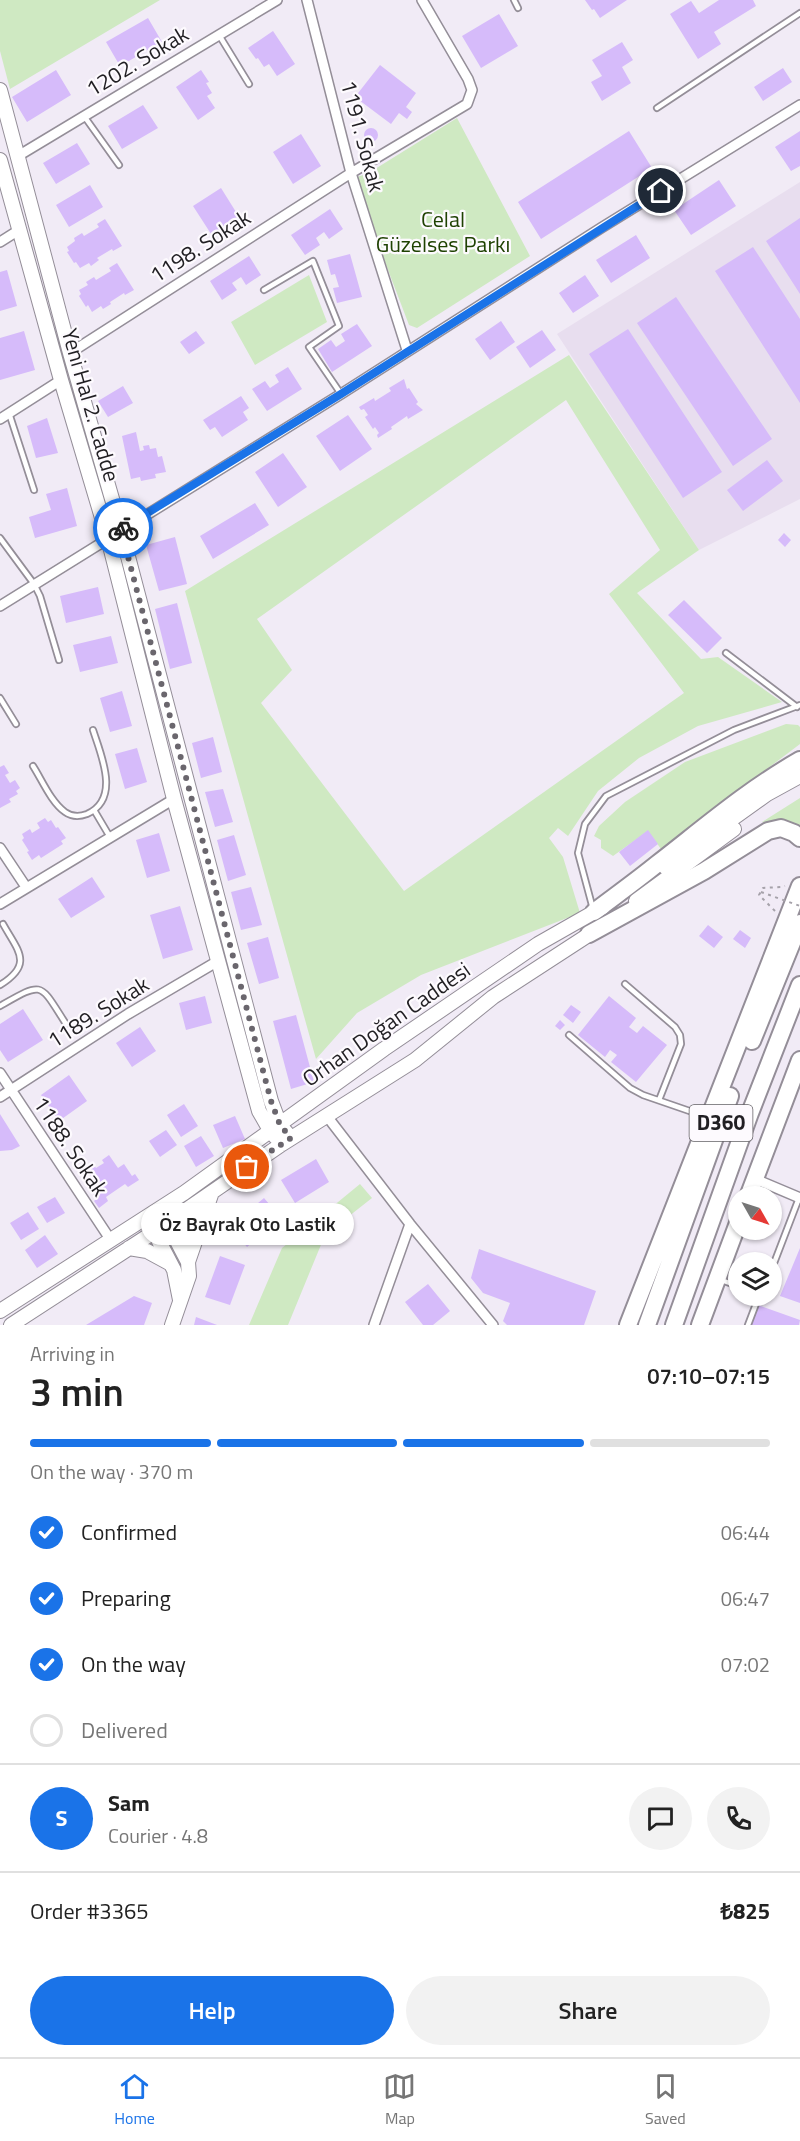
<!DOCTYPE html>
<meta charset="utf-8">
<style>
body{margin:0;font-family:"Titillium Web",sans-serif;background:#f2f2f2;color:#222;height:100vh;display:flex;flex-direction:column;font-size:22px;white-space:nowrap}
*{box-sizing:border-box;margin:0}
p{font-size:20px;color:#767676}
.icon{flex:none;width:33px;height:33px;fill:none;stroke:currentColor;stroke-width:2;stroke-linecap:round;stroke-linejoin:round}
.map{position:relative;height:1325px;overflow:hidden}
.panel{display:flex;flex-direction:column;background:#fff;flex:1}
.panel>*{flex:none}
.needle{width:39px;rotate:129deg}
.controls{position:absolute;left:728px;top:1186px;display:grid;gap:12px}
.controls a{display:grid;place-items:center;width:54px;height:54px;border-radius:50%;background:#fff;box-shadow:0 2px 4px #0004;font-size:30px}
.pin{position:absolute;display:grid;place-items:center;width:51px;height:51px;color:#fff;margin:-26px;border:3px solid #fff;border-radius:50%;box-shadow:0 2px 6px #0007}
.courier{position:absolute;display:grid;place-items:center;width:60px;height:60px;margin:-30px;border:4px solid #1a73e8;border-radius:50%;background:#fff;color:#222;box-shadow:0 2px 8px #0007}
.bubble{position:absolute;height:42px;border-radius:21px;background:#fff;box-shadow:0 2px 4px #0004;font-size:20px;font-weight:600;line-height:42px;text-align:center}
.headline em{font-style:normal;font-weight:600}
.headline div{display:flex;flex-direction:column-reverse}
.headline{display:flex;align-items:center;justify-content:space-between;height:102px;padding:0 30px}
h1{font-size:39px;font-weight:600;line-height:45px}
.bar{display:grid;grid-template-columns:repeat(4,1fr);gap:9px 6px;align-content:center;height:72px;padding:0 30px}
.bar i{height:8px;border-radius:4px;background:#e0e0e0}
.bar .active{background:#1a73e8}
.bar p{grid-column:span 4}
.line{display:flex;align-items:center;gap:15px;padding:0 30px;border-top:2px solid #e0e0e0}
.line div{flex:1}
.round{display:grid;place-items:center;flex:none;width:63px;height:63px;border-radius:32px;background:#f2f2f2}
ol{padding:0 30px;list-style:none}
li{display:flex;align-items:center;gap:18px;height:66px}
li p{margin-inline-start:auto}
li .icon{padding:6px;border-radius:50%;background:#1a73e8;color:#fff;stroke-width:4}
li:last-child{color:#767676}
li i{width:33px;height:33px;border:3px solid #e0e0e0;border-radius:50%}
.cta{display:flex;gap:12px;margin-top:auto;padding:12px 30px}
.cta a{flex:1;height:69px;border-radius:36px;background:#1a73e8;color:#fff;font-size:24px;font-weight:600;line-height:69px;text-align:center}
.cta a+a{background:#f2f2f2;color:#222}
.tabs{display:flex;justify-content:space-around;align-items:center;height:84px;border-top:2px solid #e0e0e0;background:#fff;font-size:16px;color:#767676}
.tabs a{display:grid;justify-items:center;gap:3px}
.tabs .active{color:#1a73e8}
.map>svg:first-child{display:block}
.built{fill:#e8deef}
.green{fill:#cfe9c2;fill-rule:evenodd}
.building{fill:#d6bbfa}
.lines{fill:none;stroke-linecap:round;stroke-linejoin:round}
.lane-casing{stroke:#948e98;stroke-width:8}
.street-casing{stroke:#948e98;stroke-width:12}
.secondary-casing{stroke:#948e98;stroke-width:16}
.highway-casing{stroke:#948e98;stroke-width:20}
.path{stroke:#a6a2aa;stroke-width:2;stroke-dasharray:3 4.5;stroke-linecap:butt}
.lane{stroke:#fff;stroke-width:4.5}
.street{stroke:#fff;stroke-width:9}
.secondary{stroke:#fff;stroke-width:14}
.highway{stroke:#fff;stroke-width:16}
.path-bridge{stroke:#a6a2aa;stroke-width:2;stroke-dasharray:3 4.5;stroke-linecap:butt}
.done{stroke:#6a666d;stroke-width:6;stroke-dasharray:0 10.8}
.route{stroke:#1a73e8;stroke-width:8}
.labels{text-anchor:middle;stroke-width:4.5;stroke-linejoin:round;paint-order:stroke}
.shield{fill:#fdfafe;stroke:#636165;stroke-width:1.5}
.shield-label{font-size:21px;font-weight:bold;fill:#211f23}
.street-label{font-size:22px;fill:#211f23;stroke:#fdfafe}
.park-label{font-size:22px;fill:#1f4202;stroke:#fdfafe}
</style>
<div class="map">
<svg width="800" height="1325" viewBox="0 0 800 1325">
<rect width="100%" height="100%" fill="#f1ebf6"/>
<path class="built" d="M800,182V499L699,550L557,334Z"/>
<path class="green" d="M0,0H160L10,89L0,51Z
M457,118L530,256L417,328L409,325L353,178L367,174Z
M309,275L327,322L255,365L231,322Z
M569,355L699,550L637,593L701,659L718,657L782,702L698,726L639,758L598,791L568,836L558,828L549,838L563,857L580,913L421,975L357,1013L316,1059L185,591ZM566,400L660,550L609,594L684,693L404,891L261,703L292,670L257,619Z
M786,724L798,725L800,727V744L661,849L648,831L613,856L601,848V840L594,836L599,826L625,802L685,762Z
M800,798V827L783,821L762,822Z
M360,1184L372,1198L325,1235L288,1325H249L282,1248Z"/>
<path class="building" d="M585,0H627L600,18L594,9L592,10Z
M719,0H753L756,6L714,32L721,44L698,59L670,14L691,1L699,13Z
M499,14L518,46L481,68L462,36Z
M148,18L162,42L120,66L106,42Z
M273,31L295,64L277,76L269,64L264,67L258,58L256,59L248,48Z
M622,42L633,60L622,67L631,83L602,101L591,82L602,76L592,60Z
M380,65L416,93L406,107L412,112L407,119L399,113L391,124L355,97Z
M783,68L792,82L763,101L754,87Z
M56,70L71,95L27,122L12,97Z
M201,70L209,82L206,83L212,93L207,96L215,108L198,120L176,87Z
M143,105L158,128L122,149L108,126Z
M364 135a7 7 0 1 1 14 0a7 7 0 1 1-14 0Z
M629,131L652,168L541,239L518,202Z
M800,131V166L791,171L775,147Z
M301,134L321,166L293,184L273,152Z
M77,143L90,164L56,184L43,163Z
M719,180L736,206L691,235L674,210Z
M90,185L103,207L69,227L56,205Z
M221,188L241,220L213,237L193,206Z
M330,209L343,229L329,239L324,232L316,238L320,245L305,255L291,235Z
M800,218V294L766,241Z
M105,219L122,246L113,251L112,249L97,258L99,260L91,266L89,263L80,268L76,262L74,263L67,252L69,251L67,247L75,241L74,238L82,233L84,236L99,227L97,224Z
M636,235L650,258L611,283L596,260Z
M753,247L800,319V403L715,271Z
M350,254L362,297L337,303L333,288L339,287L335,274L331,275L327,260Z
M249,256L261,275L246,285L241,277L232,283L237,290L222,300L210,281Z
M117,263L134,290L125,295L124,293L110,302L111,304L103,309L101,306L92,312L88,305L86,307L79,296L81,294L79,290L88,285L86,282L94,277L96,280L111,271L109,268Z
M7,270L17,306L0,311V272Z
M585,275L599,296L573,313L559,293Z
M676,297L772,439L733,466L637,323Z
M501,321L515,342L490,360L475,339Z
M357,324L372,346L332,372L318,349L331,340L336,347L345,341L341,334Z
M628,329L722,472L683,498L589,354Z
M542,330L556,350L530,368L516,347Z
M24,331L35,370L0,380V338Z
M196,331L205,343L189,354L180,342Z
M288,367L302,389L267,411L252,389L265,381L270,388L279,382L275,375Z
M404,379L407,389L409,388L418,402L416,404L423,410L408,419L407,416L391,427L392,429L378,438L377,435L379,433L375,427L373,429L365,417L368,415L364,409L361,410L359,407L374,398L375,401L391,391L389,388Z
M123,386L133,403L108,417L98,401Z
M241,396L249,408L243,412L248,420L222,437L215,427L210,430L203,420Z
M348,415L372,449L340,471L316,436Z
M47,418L58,453L36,458L27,426Z
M136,432L140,451L144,450L143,446L149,445L150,449L156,448L158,457L162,456L166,472L155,474L156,478L141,481L140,477L131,479L122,436Z
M283,453L307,487L278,507L255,472Z
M767,460L783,481L743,511L727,490Z
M67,488L77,526L35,538L29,517L51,510L46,494Z
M255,503L269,525L213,559L200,536Z
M784,533L791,540L785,547L778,540Z
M175,537L187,584L159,591L146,545Z
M98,587L104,614L66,623L60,596Z
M684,600L722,638L707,653L668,615Z
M177,603L192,663L170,669L155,609Z
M111,636L118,663L80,672L73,645Z
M122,691L132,726L110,732L100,698Z
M213,737L222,772L201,778L192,743Z
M137,748L147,782L125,789L115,754Z
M4,765L9,773L5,775L10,783L15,780L20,788L16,791L18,794L9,799L11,802L0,808V767Z
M223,789L233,822L215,827L205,792Z
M45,818L48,822L51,820L56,828L58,827L66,838L61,841L63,844L41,858L39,855L32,860L27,852L29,851L22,840L24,838L22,834L30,829L32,833L40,828L37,823Z
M648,830L658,844L630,866L619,852Z
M159,833L170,871L147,878L136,840Z
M234,835L246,875L228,881L217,840Z
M92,877L105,897L71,918L58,899Z
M251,887L262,925L241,930L231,892Z
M180,906L193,950L163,959L150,915Z
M708,925L723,937L714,948L699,936Z
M740,930L751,938L745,948L733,939Z
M268,937L279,978L259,984L247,943Z
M205,996L212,1023L186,1030L179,1003Z
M609,996L636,1018L629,1027L637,1033L643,1026L667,1045L636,1082L611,1062L617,1055L610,1050L605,1057L578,1035Z
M571,1005L581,1012L573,1023L563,1015Z
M23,1009L43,1040L8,1062L0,1050V1024Z
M296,1015L314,1082L291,1089L273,1021Z
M560,1020L565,1025L560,1030L555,1026Z
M140,1027L156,1051L132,1067L116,1043Z
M69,1075L87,1101L59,1121L41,1095Z
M184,1104L198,1126L181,1137L167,1115Z
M0,1114L20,1146L12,1150L0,1151Z
M235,1116L245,1139L223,1148L213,1125Z
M166,1130L177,1145L160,1157L149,1141Z
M201,1136L214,1156L196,1167L184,1146Z
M109,1155L118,1168L124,1164L132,1176L135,1174L139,1180L128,1187L125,1184L106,1197L108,1201L99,1208L94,1201L96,1199L89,1188L95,1183L86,1169L93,1164L96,1168L104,1163L102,1160Z
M316,1159L329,1182L295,1203L281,1180Z
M55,1197L65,1213L47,1223L37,1207Z
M264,1198L281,1218L247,1247L230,1227Z
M28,1212L39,1229L21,1240L10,1223Z
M45,1235L58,1254L37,1268L25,1250Z
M800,1248V1303L780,1296Z
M479,1249L596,1291L584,1325H507L503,1321L510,1303L483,1293L471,1278Z
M220,1256L245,1265L230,1305L205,1297Z
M428,1284L450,1311L433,1325H423L405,1302Z
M134,1296L152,1303L144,1325H86Z
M758,1305L800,1320L799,1325H751Z
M196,1317L217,1325H194Z"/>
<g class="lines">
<defs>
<path id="lane" d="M514,0L518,8
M219,35L249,84
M657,108L800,13
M84,116L119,165
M264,290L313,261L339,326L309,347L341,394
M9,413L34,490
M0,538L34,584L40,596L59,660
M726,653L797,707
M0,698L16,724
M33,766C42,780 51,802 65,812C72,817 79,817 87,814C121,799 101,755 93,730
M94,810L110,837
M593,909L578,853L585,824L606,796L734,730L800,705
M625,984L675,1027L680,1035L681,1044L659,1100
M0,985C34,964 18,951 3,924
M0,1006C44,981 39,982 66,1024
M569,1035L630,1088L643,1095L704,1116
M771,1271L799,1198
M721,1280L738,1286
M748,1325L759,1296"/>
<path id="street" d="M307,0L351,173L407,350
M18,156L277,0
M0,242L19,230
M70,353L351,173L467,104L472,90L468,79L422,0
M0,419L61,380
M0,606L341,394L601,228L800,105
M0,848L26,887
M0,904L174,799
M0,1073L110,1239
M0,1097L128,1014L218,961
M326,1115L410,1224L493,1325
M755,1179L800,1198
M374,1325L410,1224"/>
<path id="secondary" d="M0,90L70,353L121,530L271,1101L280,1125L291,1138
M0,160L61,380L108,538L174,799L259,1111L271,1132L282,1144
M665,867L767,794L800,776
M636,901L734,829
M164,1216L188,1262L189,1276L172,1325
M150,1224L174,1270L180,1300
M129,1248L147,1251L171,1264
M188,1262L212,1192
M0,1311L184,1193L384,1049L538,944L603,907
M11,1325L154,1232L282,1144L415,1060L493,997L596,930"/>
<path id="highway" d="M594,912C615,896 636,881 657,864C706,826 746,791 800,760
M589,934L704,871L768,831L781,828L794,833L800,838
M752,1041L800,923
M748,1197L800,1060
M628,1325L800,886
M647,1325L730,1096
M674,1325L750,1113L800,985
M700,1325L738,1223"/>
</defs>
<use href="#lane" class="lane-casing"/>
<use href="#street" class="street-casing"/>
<use href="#secondary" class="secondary-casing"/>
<use href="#highway" class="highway-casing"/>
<path class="path" d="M775,911L759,895L763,888L781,887L785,886"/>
<use href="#lane" class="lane"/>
<use href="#street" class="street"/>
<use href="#secondary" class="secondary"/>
<use href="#highway" class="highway"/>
<path class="path-bridge" d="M761,892L800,906"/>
</g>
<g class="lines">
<path class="done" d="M123,528L121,530L271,1101L280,1125L291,1138L247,1167"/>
<path class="route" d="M123,528L341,394L661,191"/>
</g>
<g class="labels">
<rect class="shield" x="689.5" y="1105" width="63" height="36" rx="4.5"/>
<g class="shield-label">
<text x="721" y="1130">D360</text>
</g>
<g class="street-label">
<text transform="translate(137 61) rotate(-31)" y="8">1202. Sokak</text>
<text transform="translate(363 136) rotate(75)" y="8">1191. Sokak</text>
<text transform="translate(200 246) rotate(-33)" y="8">1198. Sokak</text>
<text transform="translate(91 405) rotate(74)" y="8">Yeni Hal 2. Cadde</text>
<text transform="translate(98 1012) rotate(-32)" y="8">1189. Sokak</text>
<text transform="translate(386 1024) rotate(-35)" y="8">Orhan Doğan Caddesi</text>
<text transform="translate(71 1146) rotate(56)" y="8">1188. Sokak</text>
</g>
<g class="park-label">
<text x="443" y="227">Celal<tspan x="443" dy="25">Güzelses Parkı</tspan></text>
</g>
</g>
</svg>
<div class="controls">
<a><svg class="needle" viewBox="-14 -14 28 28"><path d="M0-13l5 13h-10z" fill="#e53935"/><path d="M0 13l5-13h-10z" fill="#767676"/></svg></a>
<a><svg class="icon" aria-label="layers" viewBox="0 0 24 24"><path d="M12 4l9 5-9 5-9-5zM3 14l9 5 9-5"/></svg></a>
</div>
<div class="pin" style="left:247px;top:1167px;background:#ea580c"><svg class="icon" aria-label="bag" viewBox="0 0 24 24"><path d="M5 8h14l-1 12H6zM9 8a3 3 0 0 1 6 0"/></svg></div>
<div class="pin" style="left:661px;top:191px;background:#1f2937"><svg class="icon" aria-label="home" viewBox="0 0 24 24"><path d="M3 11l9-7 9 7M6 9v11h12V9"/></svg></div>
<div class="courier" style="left:123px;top:528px"><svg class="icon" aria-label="bike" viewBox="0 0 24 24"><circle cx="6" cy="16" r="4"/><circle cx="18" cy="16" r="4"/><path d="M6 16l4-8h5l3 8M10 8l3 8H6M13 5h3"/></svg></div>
<div class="bubble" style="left:141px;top:1203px;width:213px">Öz Bayrak Oto Lastik</div>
</div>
<section class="panel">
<div class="headline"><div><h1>3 min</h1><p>Arriving in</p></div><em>07:10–07:15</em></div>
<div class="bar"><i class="active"></i><i class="active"></i><i class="active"></i><i></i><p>On the way · 370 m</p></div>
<ol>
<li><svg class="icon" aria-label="check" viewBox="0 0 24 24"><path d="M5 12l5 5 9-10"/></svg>Confirmed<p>06:44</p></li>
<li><svg class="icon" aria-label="check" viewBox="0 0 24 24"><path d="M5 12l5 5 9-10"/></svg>Preparing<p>06:47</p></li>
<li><svg class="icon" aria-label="check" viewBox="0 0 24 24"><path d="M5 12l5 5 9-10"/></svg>On the way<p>07:02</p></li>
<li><i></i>Delivered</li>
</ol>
<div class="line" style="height:108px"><b class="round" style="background:#1a73e8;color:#fff">S</b><div><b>Sam</b><p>Courier · 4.8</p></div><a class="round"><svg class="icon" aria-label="chat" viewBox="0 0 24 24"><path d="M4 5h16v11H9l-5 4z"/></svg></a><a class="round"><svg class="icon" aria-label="phone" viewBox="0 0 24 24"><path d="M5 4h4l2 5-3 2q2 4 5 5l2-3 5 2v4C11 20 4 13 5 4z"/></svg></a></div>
<div class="line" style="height:78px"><div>Order #3365</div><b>₺825</b></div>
<div class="cta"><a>Help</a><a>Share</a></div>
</section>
<nav class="tabs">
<a class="active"><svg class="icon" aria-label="home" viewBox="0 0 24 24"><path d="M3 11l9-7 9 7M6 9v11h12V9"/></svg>Home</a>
<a><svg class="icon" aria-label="map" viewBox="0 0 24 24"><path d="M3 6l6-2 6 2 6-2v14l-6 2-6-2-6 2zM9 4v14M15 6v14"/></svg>Map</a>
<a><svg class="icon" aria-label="saved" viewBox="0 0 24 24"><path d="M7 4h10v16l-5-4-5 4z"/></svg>Saved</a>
</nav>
